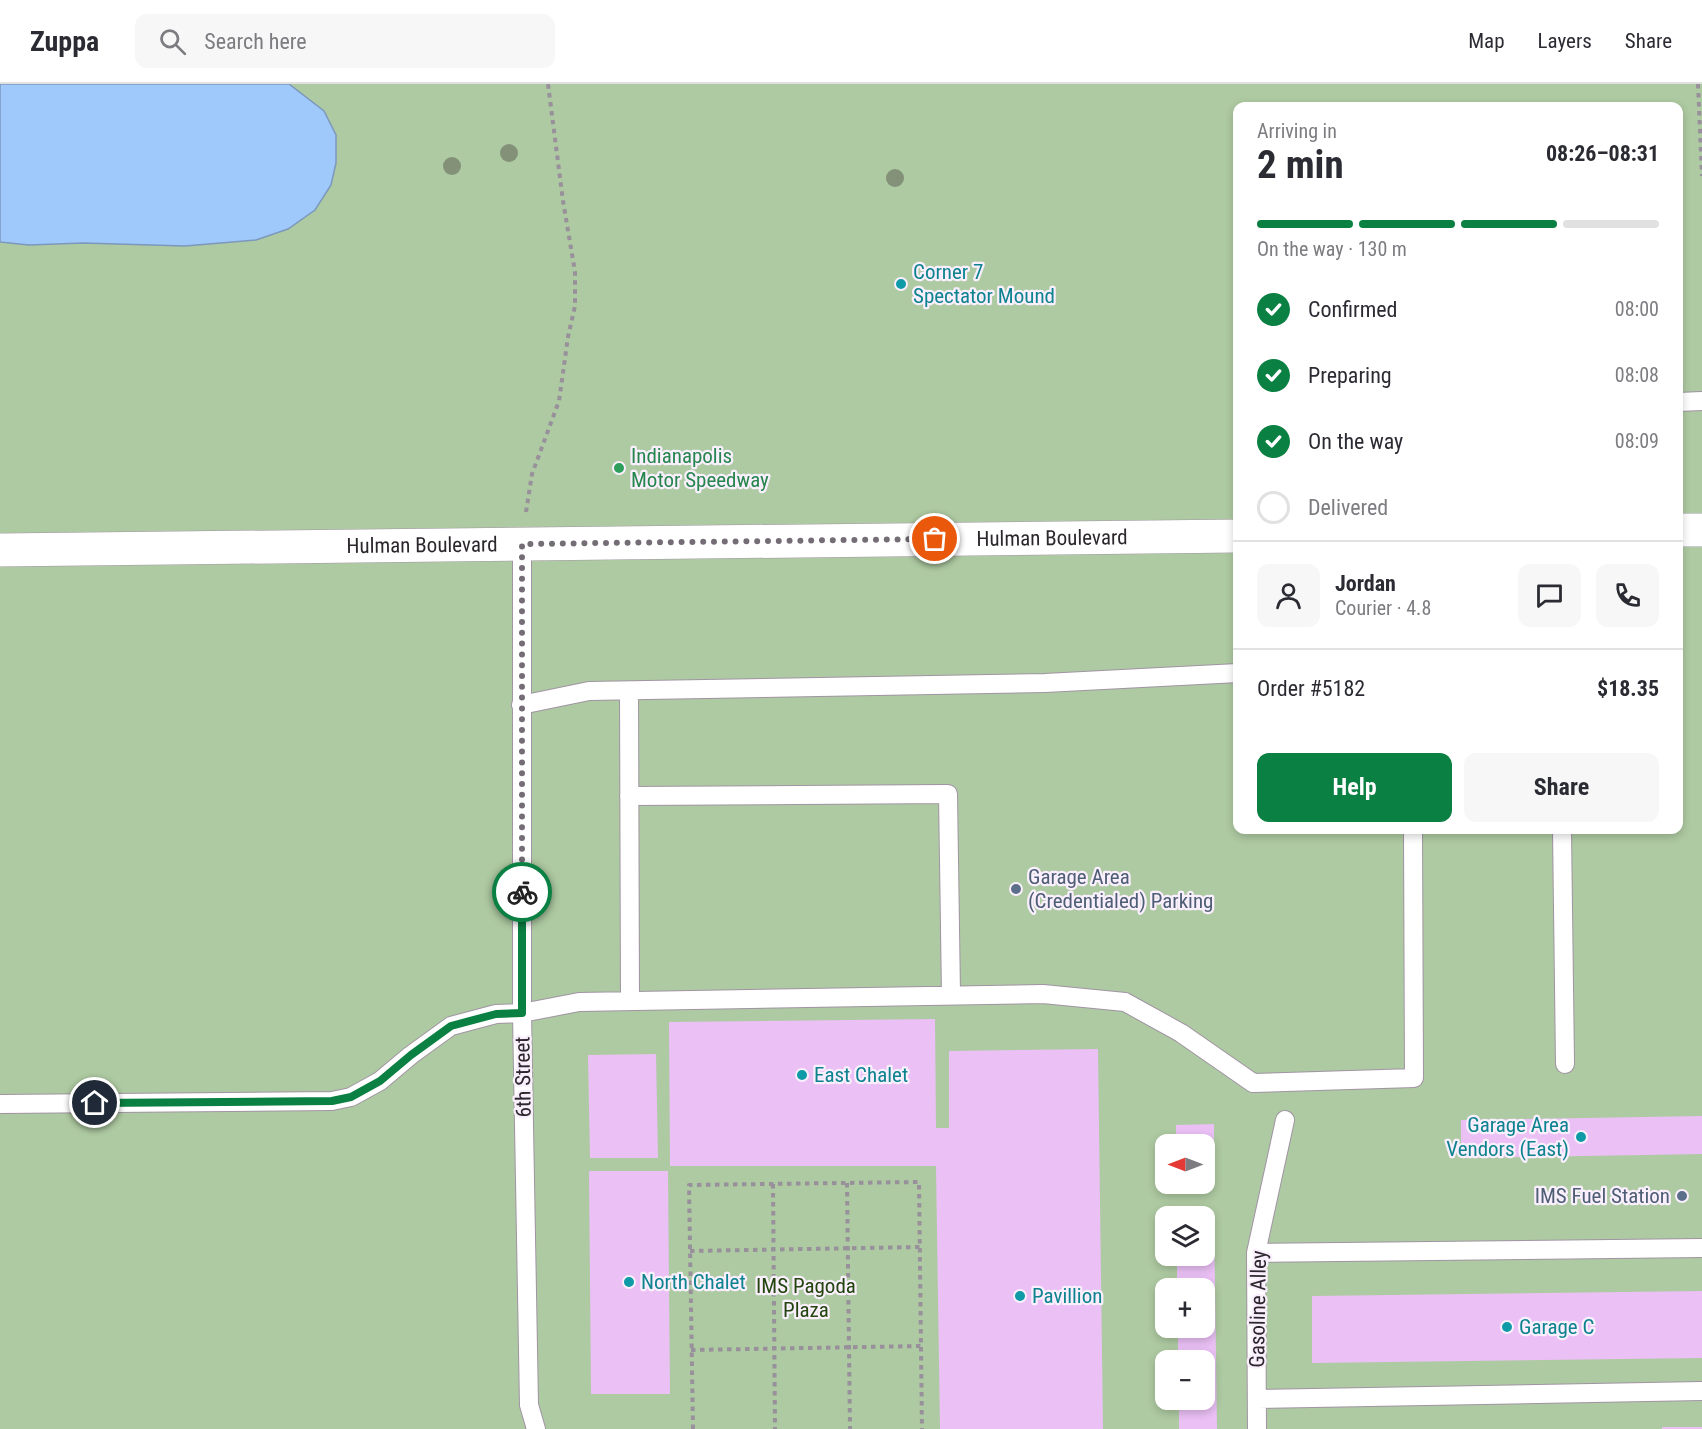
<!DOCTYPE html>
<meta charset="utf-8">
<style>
body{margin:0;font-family:"Roboto Condensed",sans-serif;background:#f7f7f7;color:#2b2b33;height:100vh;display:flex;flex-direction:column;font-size:22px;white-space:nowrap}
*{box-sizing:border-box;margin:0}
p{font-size:20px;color:#7c7c81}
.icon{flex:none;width:33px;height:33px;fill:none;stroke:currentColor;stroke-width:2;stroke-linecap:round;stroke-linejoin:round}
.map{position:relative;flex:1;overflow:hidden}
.side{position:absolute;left:1233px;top:18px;width:450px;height:732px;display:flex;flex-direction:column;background:#fff;border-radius:12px;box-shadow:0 3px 9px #0003}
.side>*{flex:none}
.needle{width:39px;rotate:270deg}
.tools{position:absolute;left:1155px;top:1050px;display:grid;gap:12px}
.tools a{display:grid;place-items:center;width:60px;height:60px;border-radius:12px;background:#fff;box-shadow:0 3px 9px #0003;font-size:30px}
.pin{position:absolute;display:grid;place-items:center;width:51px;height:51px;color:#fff;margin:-26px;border:3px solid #fff;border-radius:50%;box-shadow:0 2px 6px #0007}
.courier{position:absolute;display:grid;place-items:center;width:60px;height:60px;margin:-30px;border:4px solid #0b8043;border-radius:50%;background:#fff;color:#222;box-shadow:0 2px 8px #0007}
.summary em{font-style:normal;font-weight:700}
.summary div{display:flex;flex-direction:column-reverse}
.summary{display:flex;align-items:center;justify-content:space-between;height:102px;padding:0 24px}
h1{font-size:39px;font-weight:700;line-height:45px}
.bar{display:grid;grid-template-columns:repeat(4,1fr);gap:9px 6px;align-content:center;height:72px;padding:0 24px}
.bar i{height:8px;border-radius:4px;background:#e1e1e2}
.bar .current{background:#0b8043}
.bar p{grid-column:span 4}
.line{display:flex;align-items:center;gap:15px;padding:0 24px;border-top:2px solid #e1e1e2}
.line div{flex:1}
.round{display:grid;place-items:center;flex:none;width:63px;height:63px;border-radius:12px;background:#f7f7f7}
ol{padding:0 24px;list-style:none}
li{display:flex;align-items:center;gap:18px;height:66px}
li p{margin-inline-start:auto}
li .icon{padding:6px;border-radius:50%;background:#0b8043;color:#fff;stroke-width:4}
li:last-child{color:#7c7c81}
li i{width:33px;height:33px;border:3px solid #e1e1e2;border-radius:50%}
.primary-button{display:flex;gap:12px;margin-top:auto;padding:12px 24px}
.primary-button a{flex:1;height:69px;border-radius:12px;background:#0b8043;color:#fff;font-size:24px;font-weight:700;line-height:69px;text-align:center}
.primary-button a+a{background:#f7f7f7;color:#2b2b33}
header{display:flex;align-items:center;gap:36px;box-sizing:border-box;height:84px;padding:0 30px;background:#fff;border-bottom:2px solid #e1e1e2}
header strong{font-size:28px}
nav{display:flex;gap:33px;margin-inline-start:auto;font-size:21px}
.search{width:420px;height:54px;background:#f7f7f7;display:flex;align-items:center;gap:15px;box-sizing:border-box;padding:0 21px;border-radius:12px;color:#7c7c81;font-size:22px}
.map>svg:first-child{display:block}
.green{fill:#aecaa2;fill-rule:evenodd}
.water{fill:#9fc9fb;stroke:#7c98bd;stroke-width:1.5}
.building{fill:#eac0f5}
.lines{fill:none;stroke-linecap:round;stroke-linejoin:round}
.lane-casing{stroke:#a194a4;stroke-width:20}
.street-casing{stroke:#a194a4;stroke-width:34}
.path{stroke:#98909a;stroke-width:4;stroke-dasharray:4.5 4.5;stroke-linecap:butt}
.lane{stroke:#fff;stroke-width:18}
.street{stroke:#fff;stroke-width:33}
.tree{fill:#839179}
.done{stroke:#746d76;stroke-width:6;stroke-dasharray:0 10.8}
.route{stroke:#0b8043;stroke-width:8}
.culture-dot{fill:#0f9aa8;stroke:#faeffd;stroke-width:2}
.leisure-dot{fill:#2e9e5b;stroke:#faeffd;stroke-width:2}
.service-dot{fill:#5c6f8a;stroke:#faeffd;stroke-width:2}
.labels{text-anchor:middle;stroke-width:4.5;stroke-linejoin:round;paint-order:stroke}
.culture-label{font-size:21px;fill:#0d838f;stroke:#faeffd;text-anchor:start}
.leisure-label{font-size:21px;fill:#27864d;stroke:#faeffd;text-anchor:start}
.street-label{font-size:21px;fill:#2c272d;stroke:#faeffd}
.service-label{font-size:21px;fill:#4e5e75;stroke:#faeffd;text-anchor:start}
.park-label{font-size:21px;fill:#22440d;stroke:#faeffd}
</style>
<header>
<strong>Zuppa</strong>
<div class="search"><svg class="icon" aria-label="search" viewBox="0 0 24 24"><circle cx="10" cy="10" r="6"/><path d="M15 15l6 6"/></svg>Search here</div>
<nav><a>Map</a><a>Layers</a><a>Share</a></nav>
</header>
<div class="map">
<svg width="1702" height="1345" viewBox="0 0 1702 1345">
<rect width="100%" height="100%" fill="#faeffd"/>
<path class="green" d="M0,0H1702V1345H0ZM1238,22H1678V746H1238ZM1166,1060H1204V1100H1166ZM1166,1132H1204V1172H1166ZM1166,1204H1204V1244H1166ZM1166,1276H1204V1316H1166Z"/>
<path class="water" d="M0,0H289L324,27L336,51V79L331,101L315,126L288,145L256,156L185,162L83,159L29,161L0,158Z"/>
<path class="building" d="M935,935L936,1044H949V967L1098,965L1103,1345H940L936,1082H670L669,938Z
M656,970L658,1074H590L588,971Z
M1702,1032V1070L1461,1074V1036Z
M1214,1040V1077H1204V1060H1176V1041Z
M589,1087H668L670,1310H591Z
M1177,1128H1214L1217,1345H1179V1316H1204V1276H1178V1244H1204V1204H1177V1172H1204V1132H1177Z
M1702,1207V1274L1312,1279V1212Z
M1662,1343H1702V1345H1662Z"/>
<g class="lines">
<defs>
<path id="lane" d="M1678,318L1702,317
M522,460V929L529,1321L536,1345
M629,607L630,917
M521,621L589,607L1045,599L1238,589
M629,712L948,710L951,911
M1562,746L1565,980
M0,1020L332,1017L351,1013L380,997L411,971L451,942L496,930L522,929L579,918L1043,910L1125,918L1181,949L1253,999L1414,994L1413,746
M1256,1169L1702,1164
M1257,1315L1702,1307
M1257,1345L1256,1169L1285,1036"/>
<g id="street">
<path d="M1678,446H1702"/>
<path id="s1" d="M0,466L1238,452"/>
</g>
</defs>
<use href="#lane" class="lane-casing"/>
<use href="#street" class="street-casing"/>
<path class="path" d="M1698,0L1702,92
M526,428L532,390L559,317L568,253L575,222V188L563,117L548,0
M847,1099L850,1345
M773,1100L775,1345
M690,1167L920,1163
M691,1266L921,1262
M693,1345L689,1101L919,1098L922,1345"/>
<use href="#lane" class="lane"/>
<use href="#street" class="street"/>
</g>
<g class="tree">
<circle cx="509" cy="69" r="9"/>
<circle cx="452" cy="82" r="9"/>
<circle cx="895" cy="94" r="9"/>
</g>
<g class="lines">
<path class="done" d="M522,808V460L935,455"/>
<path class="route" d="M95,1019L332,1017L351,1013L380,997L411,971L451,942L496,930L522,929V808"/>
</g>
<g class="culture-dot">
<circle cx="901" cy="200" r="6"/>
<circle cx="802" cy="991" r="6"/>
<circle cx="1581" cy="1053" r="6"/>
<circle cx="629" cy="1198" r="6"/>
<circle cx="1020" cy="1212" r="6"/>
<circle cx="1507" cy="1243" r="6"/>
</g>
<circle class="leisure-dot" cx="619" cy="384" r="6"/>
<g class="service-dot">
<circle cx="1016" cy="805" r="6"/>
<circle cx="1682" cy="1112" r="6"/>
</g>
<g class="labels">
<g class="culture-label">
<text x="913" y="195">Corner 7<tspan x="913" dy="24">Spectator Mound</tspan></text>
<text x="814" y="998">East Chalet</text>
<text x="1569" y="1048" text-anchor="end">Garage Area<tspan x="1569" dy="24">Vendors (East)</tspan></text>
<text x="641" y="1205">North Chalet</text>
<text x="1032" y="1219">Pavillion</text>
<text x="1519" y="1250">Garage C</text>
</g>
<g class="leisure-label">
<text x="631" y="379">Indianapolis<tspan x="631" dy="24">Motor Speedway</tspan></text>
</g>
<g class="street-label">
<text dy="7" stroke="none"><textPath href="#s1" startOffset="1052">Hulman Boulevard</textPath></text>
<text dy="7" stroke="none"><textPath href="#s1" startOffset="422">Hulman Boulevard</textPath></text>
<text transform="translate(523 993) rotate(-91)" y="7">6th Street</text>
<text transform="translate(1258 1225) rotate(-89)" y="7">Gasoline Alley</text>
</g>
<g class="service-label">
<text x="1028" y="800">Garage Area<tspan x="1028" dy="24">(Credentialed) Parking</tspan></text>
<text x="1670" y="1119" text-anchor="end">IMS Fuel Station</text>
</g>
<g class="park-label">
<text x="806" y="1209">IMS Pagoda<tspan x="806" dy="24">Plaza</tspan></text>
</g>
</g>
</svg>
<div class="tools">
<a><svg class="needle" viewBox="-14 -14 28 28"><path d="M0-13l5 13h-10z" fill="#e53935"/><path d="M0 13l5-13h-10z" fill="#7c7c81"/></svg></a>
<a><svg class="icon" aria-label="layers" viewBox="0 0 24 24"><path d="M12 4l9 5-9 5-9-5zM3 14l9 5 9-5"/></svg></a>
<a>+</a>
<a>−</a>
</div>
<div class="pin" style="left:935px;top:455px;background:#ea580c"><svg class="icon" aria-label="bag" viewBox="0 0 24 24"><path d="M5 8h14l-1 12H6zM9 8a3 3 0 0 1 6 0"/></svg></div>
<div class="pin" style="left:95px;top:1019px;background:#1f2937"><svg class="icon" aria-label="home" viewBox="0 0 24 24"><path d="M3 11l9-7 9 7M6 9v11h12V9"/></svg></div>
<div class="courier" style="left:522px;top:808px"><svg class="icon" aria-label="bike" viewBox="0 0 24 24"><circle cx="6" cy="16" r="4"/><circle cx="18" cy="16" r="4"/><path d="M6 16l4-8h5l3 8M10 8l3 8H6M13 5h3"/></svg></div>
<section class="side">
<div class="summary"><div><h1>2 min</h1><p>Arriving in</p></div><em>08:26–08:31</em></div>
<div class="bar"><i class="current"></i><i class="current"></i><i class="current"></i><i></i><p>On the way · 130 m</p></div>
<ol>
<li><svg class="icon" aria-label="check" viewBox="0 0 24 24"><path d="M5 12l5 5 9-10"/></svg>Confirmed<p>08:00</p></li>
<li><svg class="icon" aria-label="check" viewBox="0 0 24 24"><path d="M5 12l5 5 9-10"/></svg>Preparing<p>08:08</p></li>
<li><svg class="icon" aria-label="check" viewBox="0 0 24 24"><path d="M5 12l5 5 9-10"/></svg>On the way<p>08:09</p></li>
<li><i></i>Delivered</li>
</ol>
<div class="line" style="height:108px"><a class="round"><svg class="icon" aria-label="person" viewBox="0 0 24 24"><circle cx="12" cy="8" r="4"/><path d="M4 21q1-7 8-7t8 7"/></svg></a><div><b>Jordan</b><p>Courier · 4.8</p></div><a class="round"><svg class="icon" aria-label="chat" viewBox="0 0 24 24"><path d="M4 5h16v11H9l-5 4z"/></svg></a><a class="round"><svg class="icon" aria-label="phone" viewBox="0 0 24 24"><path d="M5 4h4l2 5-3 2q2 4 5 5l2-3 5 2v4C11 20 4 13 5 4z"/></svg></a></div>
<div class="line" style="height:78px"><div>Order #5182</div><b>$18.35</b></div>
<div class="primary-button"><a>Help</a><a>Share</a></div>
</section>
</div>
